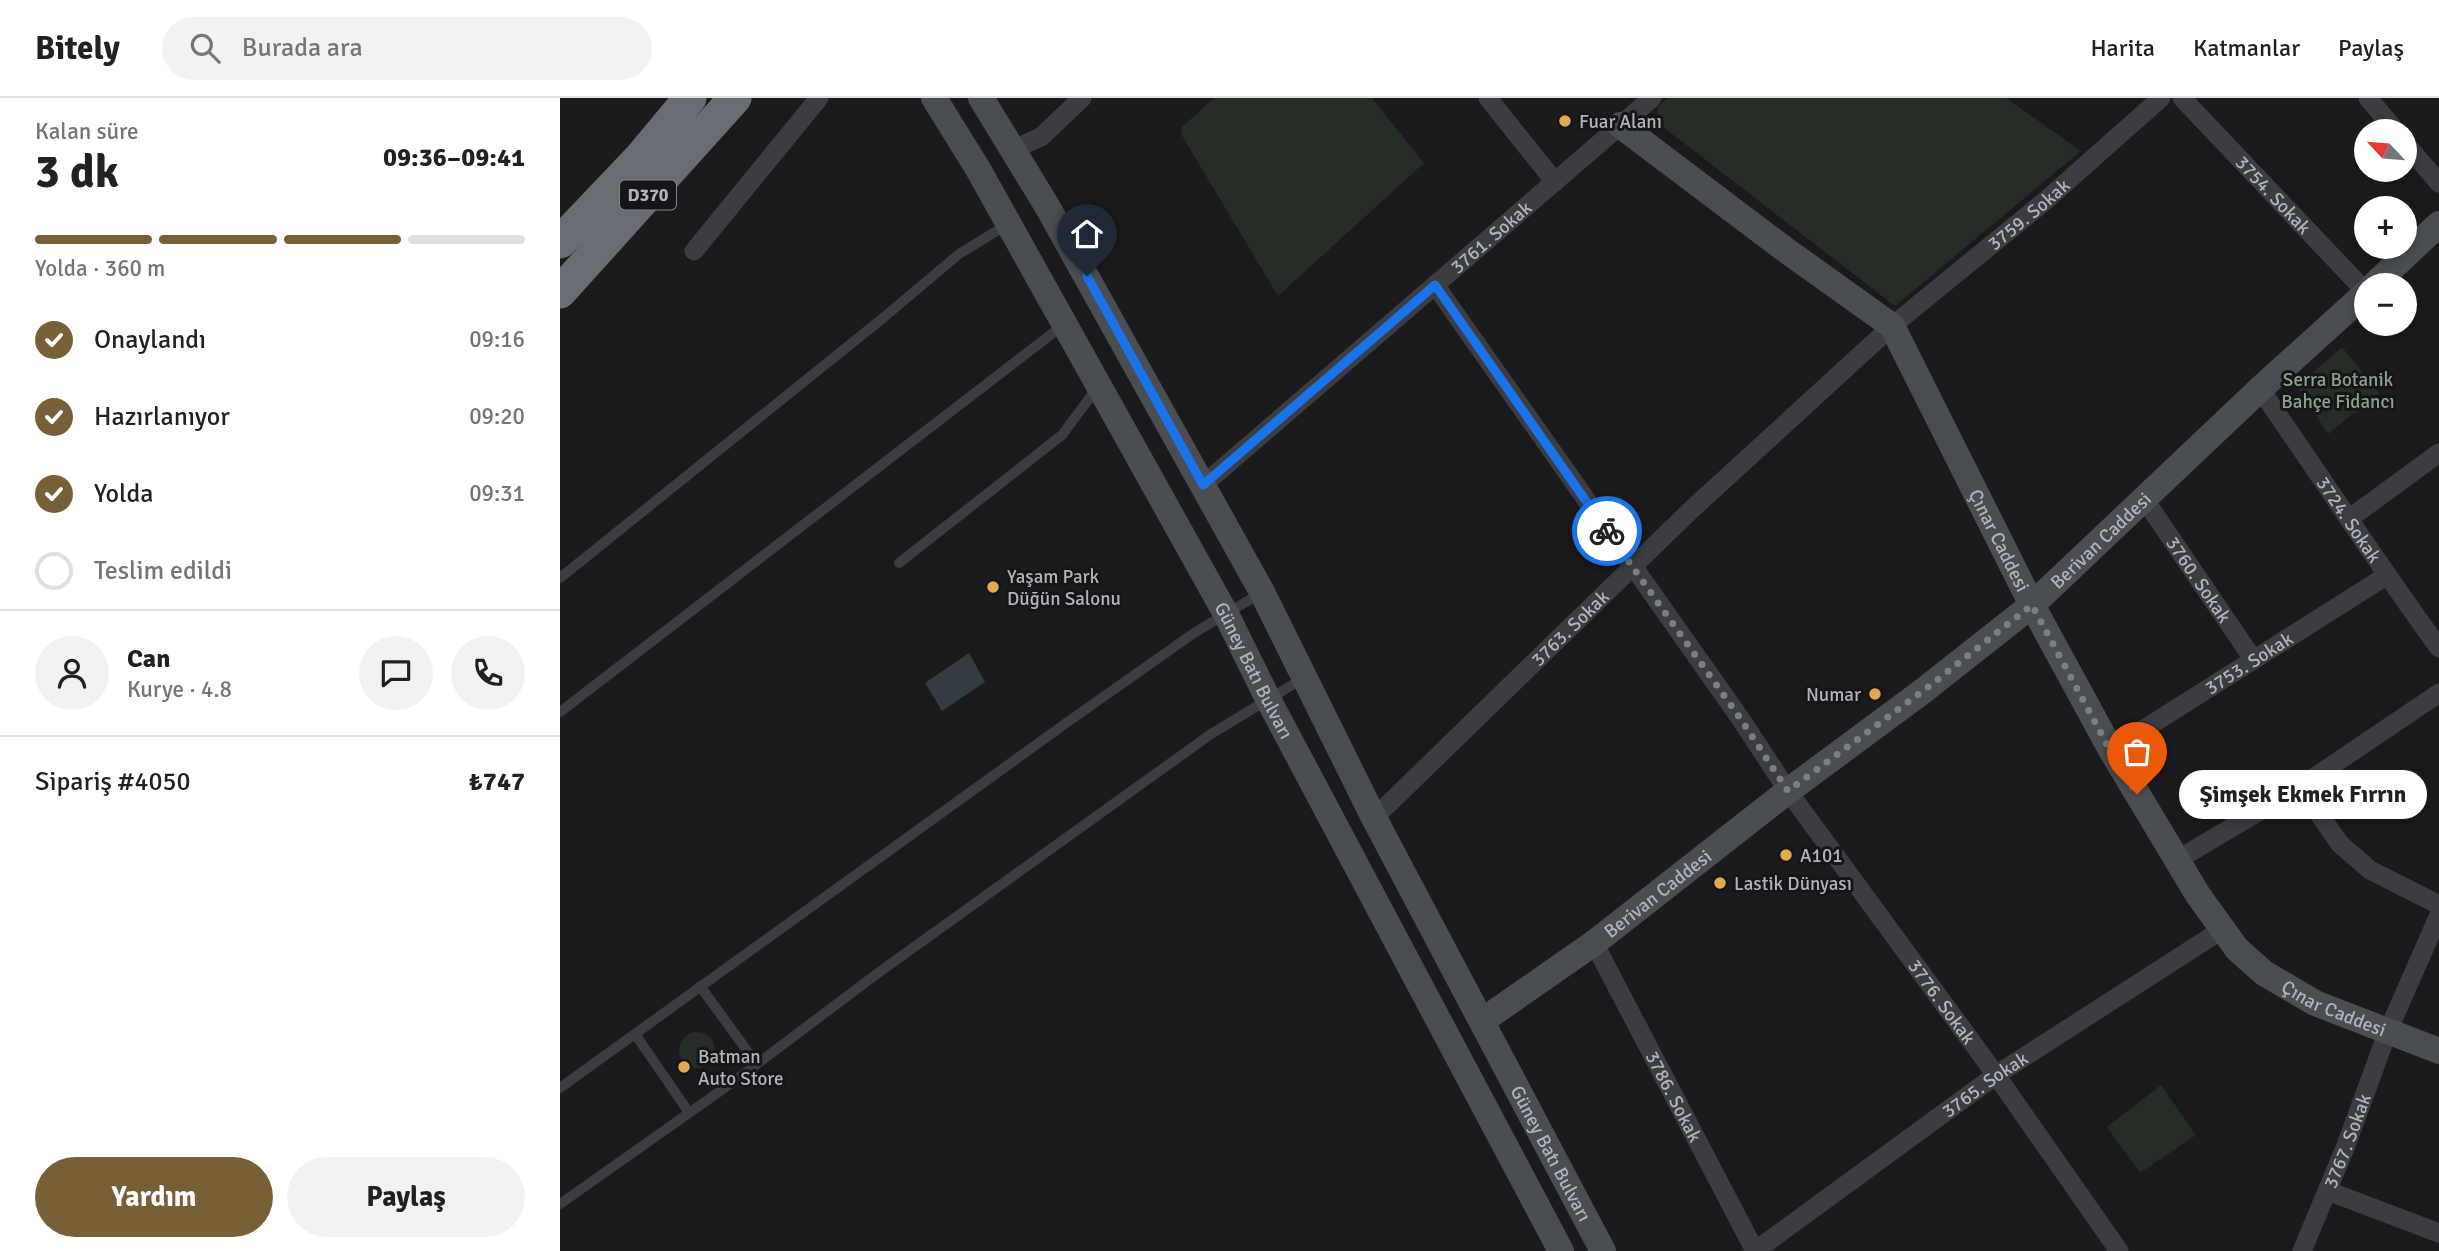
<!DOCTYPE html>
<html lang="tr">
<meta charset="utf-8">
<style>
body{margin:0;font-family:Signika,sans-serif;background:#f2f2f2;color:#202124;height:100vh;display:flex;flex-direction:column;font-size:26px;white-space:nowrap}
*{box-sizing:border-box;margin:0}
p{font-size:23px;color:#757577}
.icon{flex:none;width:38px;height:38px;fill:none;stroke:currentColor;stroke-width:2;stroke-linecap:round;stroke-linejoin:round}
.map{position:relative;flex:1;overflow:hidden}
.panel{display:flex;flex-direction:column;background:#fff;width:560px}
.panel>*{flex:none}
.needle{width:46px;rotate:296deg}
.fabs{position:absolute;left:1794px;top:21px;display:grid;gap:14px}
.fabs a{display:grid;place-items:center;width:63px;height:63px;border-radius:50%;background:#fff;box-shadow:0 4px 10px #0003;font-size:35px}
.pin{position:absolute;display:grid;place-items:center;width:60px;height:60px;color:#fff;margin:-72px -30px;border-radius:50% 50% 50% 0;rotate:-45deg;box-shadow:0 0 7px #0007}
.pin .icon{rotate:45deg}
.courier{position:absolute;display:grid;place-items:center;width:70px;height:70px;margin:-35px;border:5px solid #1a73e8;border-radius:50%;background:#fff;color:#222;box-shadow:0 2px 9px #0007}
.bubble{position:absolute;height:49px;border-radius:24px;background:#fff;box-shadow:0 4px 10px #0003;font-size:23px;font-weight:800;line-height:49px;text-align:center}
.headline em{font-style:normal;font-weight:800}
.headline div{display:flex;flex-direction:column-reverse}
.headline{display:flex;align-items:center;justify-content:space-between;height:119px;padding:0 35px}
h1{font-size:46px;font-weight:800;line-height:52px}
.bar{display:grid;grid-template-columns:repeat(4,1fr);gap:10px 7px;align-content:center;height:84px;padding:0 35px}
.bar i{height:9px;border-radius:5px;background:#e0e0e0}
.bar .current{background:#775f37}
.bar p{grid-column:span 4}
.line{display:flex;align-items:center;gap:18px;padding:0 35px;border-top:2px solid #e0e0e0}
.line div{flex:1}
.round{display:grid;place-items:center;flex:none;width:74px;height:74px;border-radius:37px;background:#f2f2f2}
ol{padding:0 35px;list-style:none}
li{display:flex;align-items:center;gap:21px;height:77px}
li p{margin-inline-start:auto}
li .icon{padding:7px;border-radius:50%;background:#775f37;color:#fff;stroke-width:4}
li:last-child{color:#757577}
li i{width:38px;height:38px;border:4px solid #e0e0e0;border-radius:50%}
.primary-button{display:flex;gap:14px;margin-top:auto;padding:14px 35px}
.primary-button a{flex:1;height:80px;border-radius:42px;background:#775f37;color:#fff;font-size:28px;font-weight:800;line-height:80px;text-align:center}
.primary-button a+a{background:#f2f2f2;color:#202124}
header{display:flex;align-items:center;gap:42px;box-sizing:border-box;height:98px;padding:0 35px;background:#fff;border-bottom:2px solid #e0e0e0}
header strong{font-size:33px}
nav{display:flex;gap:38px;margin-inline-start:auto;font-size:24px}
.search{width:490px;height:63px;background:#f2f2f2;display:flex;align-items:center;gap:18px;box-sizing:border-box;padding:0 24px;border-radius:38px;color:#757577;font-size:26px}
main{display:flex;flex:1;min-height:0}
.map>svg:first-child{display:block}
.green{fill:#252d26}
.water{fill:#343c42}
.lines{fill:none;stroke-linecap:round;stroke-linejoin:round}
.lane{stroke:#3c3d42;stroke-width:10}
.street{stroke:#3c3d42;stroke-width:19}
.secondary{stroke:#4a4d51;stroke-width:26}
.highway{stroke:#696c72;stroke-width:33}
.done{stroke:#7b7e84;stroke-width:7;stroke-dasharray:0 12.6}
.route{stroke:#1a73e8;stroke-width:9}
.poi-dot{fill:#e2aa4e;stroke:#161618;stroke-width:2.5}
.labels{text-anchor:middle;stroke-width:6;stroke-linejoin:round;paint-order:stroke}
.shield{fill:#161618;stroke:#81848a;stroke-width:2}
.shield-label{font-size:18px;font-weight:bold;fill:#afb3bb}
.poi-label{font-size:19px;fill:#afb3bb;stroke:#161618;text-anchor:start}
.street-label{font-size:19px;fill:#afb3bb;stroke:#161618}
.park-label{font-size:19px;fill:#88a488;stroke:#161618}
</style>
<header>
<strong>Bitely</strong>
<div class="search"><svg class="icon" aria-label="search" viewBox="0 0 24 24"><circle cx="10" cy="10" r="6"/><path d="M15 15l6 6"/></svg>Burada ara</div>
<nav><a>Harita</a><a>Katmanlar</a><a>Paylaş</a></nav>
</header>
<main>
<section class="panel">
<div class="headline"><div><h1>3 dk</h1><p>Kalan süre</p></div><em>09:36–09:41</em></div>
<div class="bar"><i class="current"></i><i class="current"></i><i class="current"></i><i></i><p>Yolda · 360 m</p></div>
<ol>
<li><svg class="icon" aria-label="check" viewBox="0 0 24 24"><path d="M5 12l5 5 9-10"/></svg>Onaylandı<p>09:16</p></li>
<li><svg class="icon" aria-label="check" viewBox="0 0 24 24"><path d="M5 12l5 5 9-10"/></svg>Hazırlanıyor<p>09:20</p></li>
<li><svg class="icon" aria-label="check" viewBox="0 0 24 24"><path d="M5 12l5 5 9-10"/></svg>Yolda<p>09:31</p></li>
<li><i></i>Teslim edildi</li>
</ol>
<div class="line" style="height:126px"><a class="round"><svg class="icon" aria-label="person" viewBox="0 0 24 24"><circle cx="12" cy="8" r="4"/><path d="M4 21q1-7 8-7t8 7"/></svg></a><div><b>Can</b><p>Kurye · 4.8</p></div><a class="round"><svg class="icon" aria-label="chat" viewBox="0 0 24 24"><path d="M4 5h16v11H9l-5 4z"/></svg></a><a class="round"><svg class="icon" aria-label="phone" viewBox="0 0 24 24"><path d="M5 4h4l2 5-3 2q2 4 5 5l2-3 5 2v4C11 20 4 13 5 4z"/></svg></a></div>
<div class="line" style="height:91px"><div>Sipariş #4050</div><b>₺747</b></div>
<div class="primary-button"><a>Yardım</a><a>Paylaş</a></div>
</section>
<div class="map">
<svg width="1879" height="1153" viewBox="0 0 1879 1153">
<rect width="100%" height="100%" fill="#1b1b1d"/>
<path class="green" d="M654,0H812L864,65L718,198L621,36L622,29Z
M1108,0H1446L1521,53L1335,208L1103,29L1097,18L1098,8Z
M1782,249L1819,295L1768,336L1737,288Z
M119 952a18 18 0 1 1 36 0a18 18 0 1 1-36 0Z
M1601,987L1636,1037L1580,1075L1547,1029Z"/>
<path class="water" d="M409,555L425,584L382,613L365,585Z"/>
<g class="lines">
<path class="lane" d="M339,465L502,337L537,290
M0,480L323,220L399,156L448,126
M0,614L502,228
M140,888L196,965
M75,936L128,1013
M0,990L509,623L634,535L701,495
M0,1106L173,984L318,875L651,636L742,581"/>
<g class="street">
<path d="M928,0L995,84"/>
<path id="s1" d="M1622,0L1806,194"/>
<path d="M1808,0L1836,33"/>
<path d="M1844,44L1879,85"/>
<path d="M453,51L481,39L522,0"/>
<path d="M134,153L259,0"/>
<path id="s2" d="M875,187L1180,620L1228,693L1436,977L1559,1153"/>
<path id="s3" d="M1700,291C1760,377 1817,465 1879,550"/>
<path id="s4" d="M643,387L1092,0"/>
<path id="s5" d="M1585,402L1693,561"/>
<path d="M1790,420L1879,355"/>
<path id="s6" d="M1551,652L1826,478"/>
<path d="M1740,689L1780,746L1810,772L1879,807"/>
<path id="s7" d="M814,720L1131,412L1332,228L1485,103L1601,0"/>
<path d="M1617,762L1740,689L1879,595"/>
<path id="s8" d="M1034,845L1195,1153"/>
<path d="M1768,1093L1879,1135"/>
<path id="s9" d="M1195,1153L1436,977L1663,831"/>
<path id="s10" d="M1742,1153L1785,1050L1828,933L1879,817"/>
</g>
<g class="secondary">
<path id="s11" d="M374,0L418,71L666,516L708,601L1001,1153"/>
<path id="s12" d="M421,0L487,108L702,494L814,720L1043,1153"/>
<path id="s13" d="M1060,27L1223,150L1332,228L1472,507L1551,652L1638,797L1677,851L1704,875L1755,905L1879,953"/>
<path d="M1814,187L1879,126"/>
<path id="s14" d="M922,923L1034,845L1228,693L1363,593L1472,507L1700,291L1806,195"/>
</g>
<path class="highway" d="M0,144L79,61L130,0
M0,194L175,0"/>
</g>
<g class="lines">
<path class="done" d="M1047,433L1180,620L1228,693L1363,593L1472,507L1550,652L1577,696"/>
<path class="route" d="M527,178L643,387L875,187L1047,433"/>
</g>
<g class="poi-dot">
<circle cx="1005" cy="23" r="7"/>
<circle cx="433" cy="489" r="7"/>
<circle cx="1315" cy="596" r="7"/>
<circle cx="1226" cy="757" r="7"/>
<circle cx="1160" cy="785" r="7"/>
<circle cx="124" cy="969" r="7"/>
</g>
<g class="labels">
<rect class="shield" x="60" y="82.5" width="56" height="29" rx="5"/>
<g class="shield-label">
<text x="88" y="103">D370</text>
</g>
<g class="poi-label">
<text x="1019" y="30">Fuar Alanı</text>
<text x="447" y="485">Yaşam Park<tspan x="447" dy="22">Düğün Salonu</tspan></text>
<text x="1301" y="603" text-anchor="end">Numar</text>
<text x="1240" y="764">A101</text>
<text x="1174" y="792">Lastik Dünyası</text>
<text x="138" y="965">Batman<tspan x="138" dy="22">Auto Store</tspan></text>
</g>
<g class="street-label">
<text dy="7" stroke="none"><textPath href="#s1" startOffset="133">3754. Sokak</textPath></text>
<text dy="7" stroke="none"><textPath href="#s7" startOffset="891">3759. Sokak</textPath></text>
<text dy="7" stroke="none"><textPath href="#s4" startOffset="380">3761. Sokak</textPath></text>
<text dy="7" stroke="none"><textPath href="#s3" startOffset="158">3724. Sokak</textPath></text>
<text dy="7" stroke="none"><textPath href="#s13" startOffset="578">Çınar Caddesi</textPath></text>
<text dy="7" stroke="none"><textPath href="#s14" startOffset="784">Berivan Caddesi</textPath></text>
<text dy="7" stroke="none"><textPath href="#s5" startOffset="96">3760. Sokak</textPath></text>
<text dy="7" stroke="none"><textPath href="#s7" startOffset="273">3763. Sokak</textPath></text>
<text dy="7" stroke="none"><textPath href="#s6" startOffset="163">3753. Sokak</textPath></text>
<text dy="7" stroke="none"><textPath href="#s11" startOffset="656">Güney Batı Bulvarı</textPath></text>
<text dy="7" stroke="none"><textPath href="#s14" startOffset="217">Berivan Caddesi</textPath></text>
<text dy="7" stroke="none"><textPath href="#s2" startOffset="878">3776. Sokak</textPath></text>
<text dy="7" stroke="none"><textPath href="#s13" startOffset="1166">Çınar Caddesi</textPath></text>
<text dy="7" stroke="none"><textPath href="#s9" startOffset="284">3765. Sokak</textPath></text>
<text dy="7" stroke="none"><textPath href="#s8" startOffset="173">3786. Sokak</textPath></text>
<text dy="7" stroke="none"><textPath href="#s10" startOffset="119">3767. Sokak</textPath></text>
<text dy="7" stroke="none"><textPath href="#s12" startOffset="1200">Güney Batı Bulvarı</textPath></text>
</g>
<g class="park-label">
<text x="1778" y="288">Serra Botanik<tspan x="1778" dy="22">Bahçe Fidancı</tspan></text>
</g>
</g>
</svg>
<div class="fabs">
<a><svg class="needle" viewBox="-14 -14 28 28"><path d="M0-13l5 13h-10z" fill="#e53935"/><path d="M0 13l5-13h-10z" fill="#757577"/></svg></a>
<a>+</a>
<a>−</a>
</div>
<div class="pin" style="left:1577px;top:696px;background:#ea580c"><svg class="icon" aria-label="bag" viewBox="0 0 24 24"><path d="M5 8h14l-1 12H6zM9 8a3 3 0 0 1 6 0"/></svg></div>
<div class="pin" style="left:527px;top:178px;background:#1f2937"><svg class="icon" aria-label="home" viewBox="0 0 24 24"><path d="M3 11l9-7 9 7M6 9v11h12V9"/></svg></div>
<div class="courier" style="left:1047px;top:433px"><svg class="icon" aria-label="bike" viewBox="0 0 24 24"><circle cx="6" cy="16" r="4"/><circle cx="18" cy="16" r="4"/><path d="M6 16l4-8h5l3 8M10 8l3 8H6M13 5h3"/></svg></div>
<div class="bubble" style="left:1619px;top:672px;width:248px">Şimşek Ekmek Fırrın</div>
</div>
</main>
